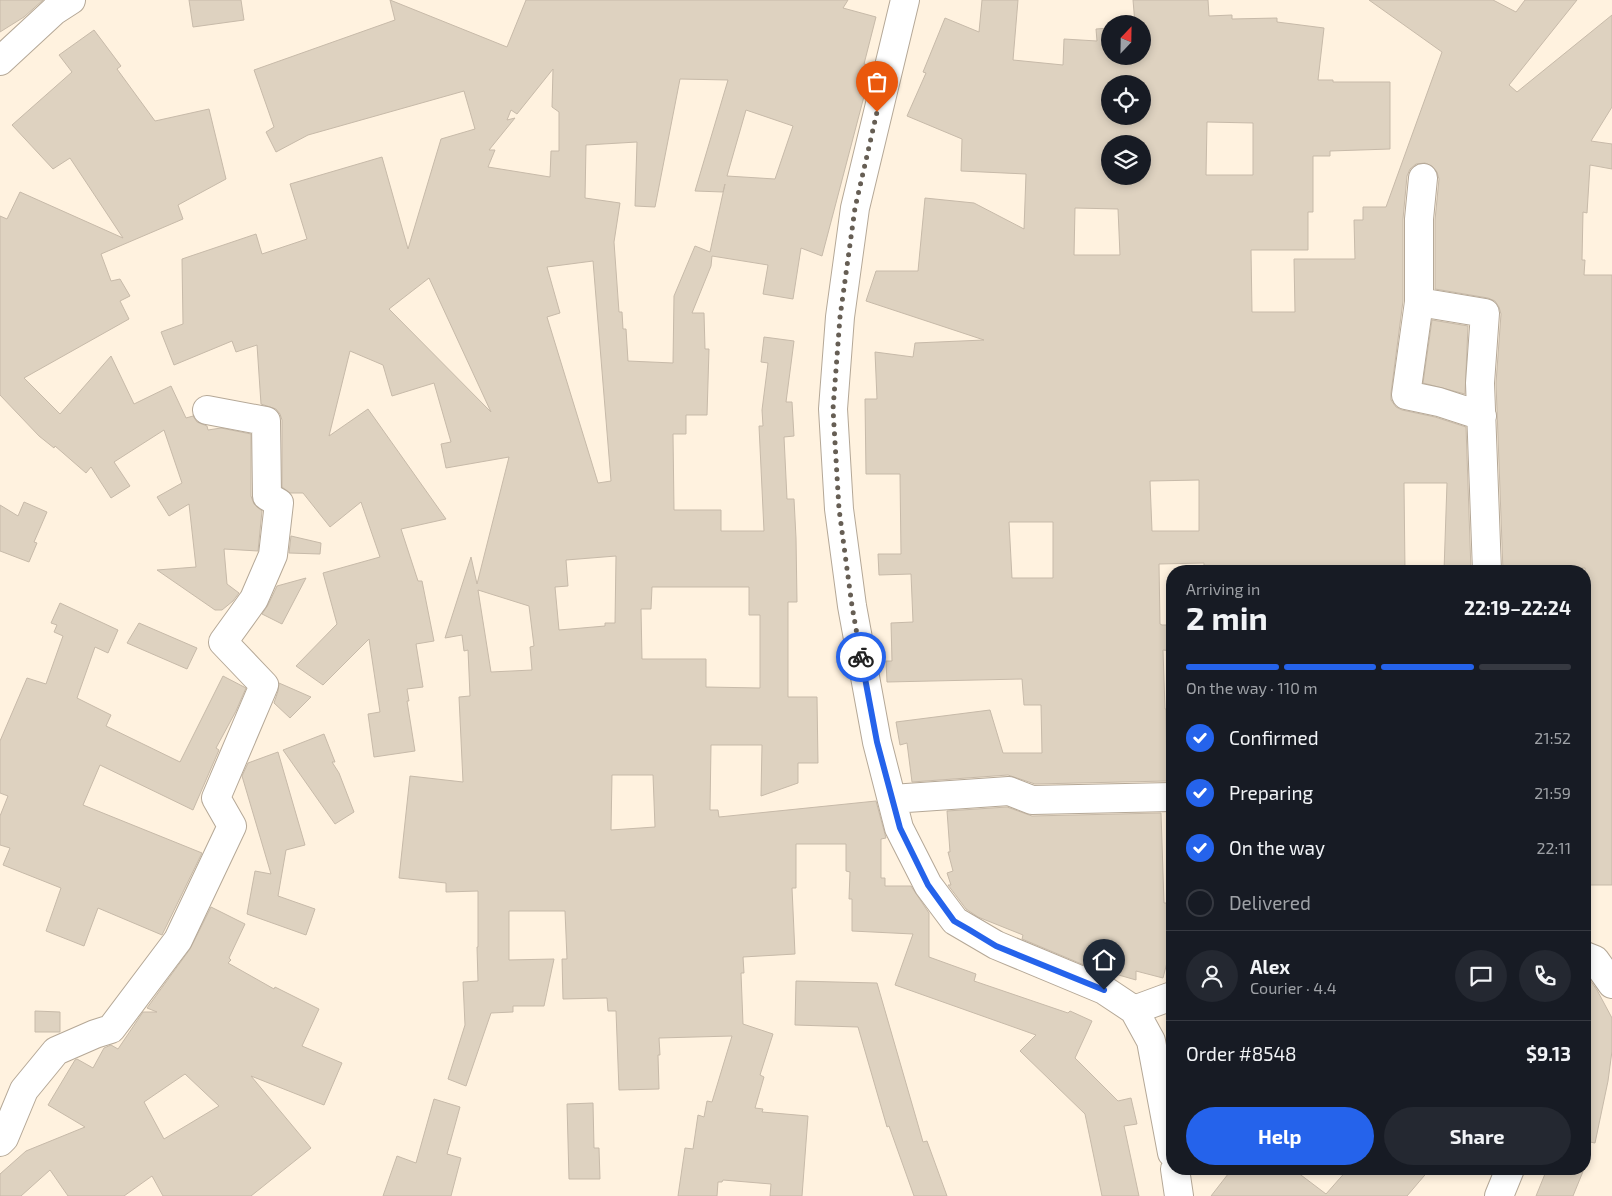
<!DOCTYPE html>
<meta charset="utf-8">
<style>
body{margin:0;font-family:"Exo 2",sans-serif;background:#242831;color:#f1f3f6;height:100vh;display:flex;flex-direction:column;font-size:19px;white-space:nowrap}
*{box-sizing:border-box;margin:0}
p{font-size:16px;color:#9ea1a6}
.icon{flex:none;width:28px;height:28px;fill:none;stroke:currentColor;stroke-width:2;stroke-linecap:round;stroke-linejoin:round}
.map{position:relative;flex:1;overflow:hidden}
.drawer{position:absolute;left:1166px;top:565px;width:425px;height:610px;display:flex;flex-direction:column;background:#171b24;border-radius:20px;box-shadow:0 2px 8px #0003}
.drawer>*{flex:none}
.needle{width:32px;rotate:22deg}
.tools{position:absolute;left:1101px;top:15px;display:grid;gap:10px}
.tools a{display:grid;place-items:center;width:50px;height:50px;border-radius:50%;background:#171b24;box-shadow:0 2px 8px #0003;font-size:25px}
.pin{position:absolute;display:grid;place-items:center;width:42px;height:42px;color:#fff;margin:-51px -21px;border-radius:50% 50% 50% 0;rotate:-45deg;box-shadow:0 0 5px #0007}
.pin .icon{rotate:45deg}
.courier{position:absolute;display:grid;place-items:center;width:50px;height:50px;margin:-25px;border:4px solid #2563eb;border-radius:50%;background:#fff;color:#222;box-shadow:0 1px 6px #0007}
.overview em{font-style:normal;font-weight:700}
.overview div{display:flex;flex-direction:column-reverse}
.overview{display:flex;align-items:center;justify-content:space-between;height:85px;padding:0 20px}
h1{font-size:32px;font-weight:700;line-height:38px}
.bar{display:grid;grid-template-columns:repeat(4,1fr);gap:8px 5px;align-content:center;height:60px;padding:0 20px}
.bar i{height:6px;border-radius:4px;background:#363941}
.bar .on{background:#2563eb}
.bar p{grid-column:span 4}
.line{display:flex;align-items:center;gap:12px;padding:0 20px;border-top:1px solid #363941}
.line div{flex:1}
.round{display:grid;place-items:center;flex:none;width:52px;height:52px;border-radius:26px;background:#242831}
ol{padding:0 20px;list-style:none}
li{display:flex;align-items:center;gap:15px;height:55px}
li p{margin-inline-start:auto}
li .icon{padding:5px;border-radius:50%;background:#2563eb;color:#fff;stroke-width:4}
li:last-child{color:#9ea1a6}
li i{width:28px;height:28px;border:2px solid #363941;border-radius:50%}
.cta{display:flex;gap:10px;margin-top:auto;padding:10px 20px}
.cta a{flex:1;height:58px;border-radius:30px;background:#2563eb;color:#fff;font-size:20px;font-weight:700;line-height:58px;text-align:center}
.cta a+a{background:#242831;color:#f1f3f6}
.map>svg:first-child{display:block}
.building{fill:#ded2c0;stroke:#c7baa9;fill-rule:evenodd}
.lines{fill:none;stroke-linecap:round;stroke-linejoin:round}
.minor-casing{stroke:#b5a897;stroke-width:30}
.minor{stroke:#fff;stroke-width:28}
.done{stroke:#665e54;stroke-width:5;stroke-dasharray:0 9}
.route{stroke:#2563eb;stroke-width:6}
</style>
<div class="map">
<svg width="1612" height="1196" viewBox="0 0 1612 1196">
<rect width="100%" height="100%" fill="#fff2df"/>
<path class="building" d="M0,0H43L24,17L0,32Z
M189,0H241L244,20L193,27Z
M390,0L507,47L526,0H848L843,8L876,17L864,64L872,66L822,256L801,248L793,299L763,294L768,265L712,256L711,266L692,313H704L705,349H709L707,415H686V434H673L674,510H721V531H764L759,426H763L762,410L768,363L761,362L764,337L794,341L786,402H792L794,436L784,437L787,499H794L796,538L797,602H788V697H817L818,763H798V783L761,796L762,745H711L710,810H718L719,817L876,801L886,838L881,839V878H885V886H911L929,913V957L976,974L974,981L1068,1013L1070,1011L1092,1021L1075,1058L1118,1101L1131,1098L1137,1124L1124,1126L1139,1196H1102L1085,1114L1020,1051L1036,1035L895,985L913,934L852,931V899H849L850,872L846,871V844H796V888H792L795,954L743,957L744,973H741L743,1024L773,1034L760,1075L764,1077L755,1108L763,1109L762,1112L808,1116L802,1196H770L771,1184L723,1180L722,1182H718L717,1196H678L685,1148L693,1149L698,1115L704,1117L707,1101L712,1102L732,1036L659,1038L660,1055H658L659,1089L619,1090L616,1011H608L607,998L563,999L562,959H567L565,911H509V960L554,959L544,1006H513V1012L491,1013L466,1086L448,1079L465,1025L463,982L478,981L477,947H478V891L446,892V883L399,878L410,776L463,782L459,697L470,696L468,650L464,651L462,635L445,638L471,557L477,584L509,457L446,468L441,444L451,442L434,383L392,396L383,365L350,351L329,436L368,409L446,519L401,529L418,581H422L434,641L416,644L423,687L407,689L409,701H407L415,751L374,757L368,714L380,712L369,639L323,685L296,666L337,624L323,573L380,557L361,502L330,527L303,493H290L282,487V420L280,414L276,409L261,404L257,345L236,352L232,341L174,365L161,332L183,324L182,259L256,234L262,254L307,239L290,184L382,157L408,249L441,139L475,129L464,91L308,135L276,152L266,132L274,127L254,70L395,20ZM553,69L552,107L559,112V151H551L550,177L488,167L495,150H489L515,118L507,120L511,110L517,114ZM680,79L728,80L695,191L723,192L725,184L710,252L695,246L674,296L673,363L628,361L626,329H623L622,312H619L614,242L620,203L585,198L586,145L637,142L635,206L655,207ZM746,110L793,126L775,179L727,176ZM593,261L611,481L598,483L547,317L560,313L547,267ZM429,278L491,412L389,309ZM616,556L615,623H605V626L559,630L555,587L568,586L566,560ZM652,587H749V615H760V688L706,687V659H642L641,609H651ZM478,590L529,606L534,646L530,647L532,670L491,672ZM612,775H653L655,827L611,830Z
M982,0H1018L1013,60L1063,65L1064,39L1097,41L1096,29L1110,28V56H1142V24H1135L1133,0H1208L1209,16L1232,15V19L1277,18V22L1324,28L1318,80H1333V82H1390V149L1330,151V156H1313V212H1308V250H1251L1252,312H1295L1294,259H1355L1354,220H1363V207H1386L1442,52L1369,0H1493L1516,12L1525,0H1577L1509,85L1517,92L1612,15V107L1591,141L1612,144V169L1590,165L1587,213L1583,212L1582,260H1585L1584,275H1612V885H1585V568L1521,567V571H1503L1496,383L1501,314L1499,307L1495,301L1488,298L1435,289V220L1439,179L1437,172L1432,166L1425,163L1416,164L1410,169L1407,176L1403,219V301L1391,393V400L1396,407L1402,410L1435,417L1466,427L1471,571H1444L1447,483H1404L1405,571H1304L1252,570V567L1204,566V563L1159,564L1160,624L1162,625H1172V651L1163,650L1165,709H1166L1167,781L1035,784L1008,775L912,782L907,743L900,745L896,722L990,710L1003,753H1042L1041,705H1024L1022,679L887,682L886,661H892L891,623L913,622L911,574L879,575L878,554H901L900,474H866L865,399H877L875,352L913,357L915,343L984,340L866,301L876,271H918L925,198L974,203L1024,229L1026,174L961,171L962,139L907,116L926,73L923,72L945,18L979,32ZM1110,84H1142V116H1110ZM1207,122L1253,123V175H1206ZM1110,144H1142V176H1110ZM1075,208L1118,209L1120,255H1074ZM1199,480V531H1152L1150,481ZM1009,522H1053V578H1012Z
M94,30L121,66L117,69L155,121L209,109L226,179L178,205L183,219L101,254L111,281L120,279L130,296L120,301L129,319L24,378L60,414L111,356L134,404L171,386L186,418L193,416L197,422L207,426L208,430L221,428L251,434V496L254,504L262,511L258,551L224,549L227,584L239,593L233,601L222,610H215L157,570L196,567L189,504L169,516L157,497L182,483L164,430L114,462L130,486L111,498L91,467L86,473L55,446L54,448L39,436L0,395V216L7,219L20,192L123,238L70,158L53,169L12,125L72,72L59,55Z
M1432,320L1468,326L1465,394L1423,383Z
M24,502L47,512L34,542L37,543L29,562L0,551V505L18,516Z
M291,536L321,543L320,554L289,553Z
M306,578L282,624L262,614L268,605L277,586Z
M60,603L118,630L108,653L95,647L77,698L111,715L106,726L180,762L223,676L246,688L236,711L216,748L219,750L193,810L100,765L83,805L202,853L162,935L98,908L84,946L46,931L61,888L3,865L10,848L0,845V816L8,796L0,793V741L27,678L46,684L63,636L54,632L57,625L51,623Z
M139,623L197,648L187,669L127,643Z
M279,683L311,697L290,718L274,703L278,691Z
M324,734L335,762H332L339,773L354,812L335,824L283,750Z
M278,752L305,845L286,850L278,896L315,909L306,935L247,914L255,871L271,874L242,776L248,763Z
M1007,807L1032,816L1161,813L1164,903H1172V943L1163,978L1136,971V980L1084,965L1022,939L1023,935L978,917L966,909L948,885H951L947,873L953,871L948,852H950L947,811Z
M211,907L245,924L229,958L231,960L228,963L274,989L275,987L319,1009L302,1046L342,1063L324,1105L251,1076L311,1148L251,1196H163L152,1176L124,1196H68L50,1170L21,1196H0V1174L26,1151L85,1127L48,1105L75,1060L77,1059L93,1068L104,1048L111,1045L118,1049L143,1012H157L147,1008L190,949ZM185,1074L219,1106L164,1139L144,1102Z
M1585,973L1597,990L1612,1018V1051L1608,1081L1595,1143L1585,1141Z
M796,981L877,983L923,1142L927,1141L947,1196H914L889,1126L887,1127L858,1027L795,1025Z
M35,1011L60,1012V1032H35Z
M434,1099L460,1107L447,1154L461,1158L451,1196H383L397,1156L416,1163Z
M593,1103L594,1148H599L600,1179H569L567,1104Z
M1232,1169H1293L1326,1194L1348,1169H1430L1407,1196H1211Z
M1547,1169H1584L1573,1196H1536Z"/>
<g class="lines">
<defs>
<path id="minor" d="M905,0L855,208L840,317L833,409L839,509L852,606L877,742L899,828L928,885L955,921L996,945L1104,990L1134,1010L1151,1041L1172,1153
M0,61L54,11L71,0
M1423,178L1419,219V302L1485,313L1480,383L1487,571
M1419,302L1406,395L1439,402L1482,416
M892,799L1009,791L1032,800L1172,797
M1585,956L1595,960L1612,984
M1134,1010L1172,996
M0,1142L4,1138L24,1090L56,1051L95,1034L111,1029L178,940L232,826L216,798L264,685L223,642L254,599L273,555L279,503L267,496L266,421L207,410
M1175,1169L1179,1196
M1499,1196L1510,1169"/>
</defs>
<use href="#minor" class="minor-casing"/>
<use href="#minor" class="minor"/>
</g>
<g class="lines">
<path class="done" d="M861,657L852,606L839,509L833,409L840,317L855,208L877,112"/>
<path class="route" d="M861,657L877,742L900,828L928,885L954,921L968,929L996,946L1104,990"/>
</g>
</svg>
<div class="tools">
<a><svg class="needle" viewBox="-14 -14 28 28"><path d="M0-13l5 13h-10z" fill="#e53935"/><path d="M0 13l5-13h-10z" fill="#9ea1a6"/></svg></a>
<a><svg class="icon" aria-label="locate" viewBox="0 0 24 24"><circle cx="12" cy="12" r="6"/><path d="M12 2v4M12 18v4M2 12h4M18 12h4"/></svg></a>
<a><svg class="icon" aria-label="layers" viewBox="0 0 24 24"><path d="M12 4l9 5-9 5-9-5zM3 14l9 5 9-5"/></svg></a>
</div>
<div class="pin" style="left:877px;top:112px;background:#ea580c"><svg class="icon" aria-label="bag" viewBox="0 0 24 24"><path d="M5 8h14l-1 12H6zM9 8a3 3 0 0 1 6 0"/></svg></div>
<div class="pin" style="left:1104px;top:990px;background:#1f2937"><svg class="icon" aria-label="home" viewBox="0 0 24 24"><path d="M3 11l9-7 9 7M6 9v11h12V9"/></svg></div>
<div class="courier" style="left:861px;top:657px"><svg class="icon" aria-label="bike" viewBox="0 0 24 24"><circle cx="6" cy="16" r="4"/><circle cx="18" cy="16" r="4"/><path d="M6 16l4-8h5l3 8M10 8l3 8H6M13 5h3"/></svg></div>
<section class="drawer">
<div class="overview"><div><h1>2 min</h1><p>Arriving in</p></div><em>22:19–22:24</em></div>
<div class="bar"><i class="on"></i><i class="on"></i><i class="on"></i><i></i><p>On the way · 110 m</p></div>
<ol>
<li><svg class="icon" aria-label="check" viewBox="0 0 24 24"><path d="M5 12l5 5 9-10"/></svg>Confirmed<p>21:52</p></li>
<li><svg class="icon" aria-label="check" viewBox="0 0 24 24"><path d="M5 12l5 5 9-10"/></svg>Preparing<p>21:59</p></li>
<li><svg class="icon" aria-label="check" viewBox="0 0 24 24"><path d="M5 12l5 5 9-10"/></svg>On the way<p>22:11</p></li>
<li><i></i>Delivered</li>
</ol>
<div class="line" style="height:90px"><a class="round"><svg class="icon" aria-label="person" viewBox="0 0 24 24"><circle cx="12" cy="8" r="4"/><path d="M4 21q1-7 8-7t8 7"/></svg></a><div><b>Alex</b><p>Courier · 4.4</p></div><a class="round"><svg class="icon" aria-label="chat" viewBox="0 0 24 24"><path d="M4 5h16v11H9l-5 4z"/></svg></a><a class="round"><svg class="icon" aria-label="phone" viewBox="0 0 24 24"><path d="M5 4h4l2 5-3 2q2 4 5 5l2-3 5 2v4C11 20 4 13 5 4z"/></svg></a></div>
<div class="line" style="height:65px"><div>Order #8548</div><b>$9.13</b></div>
<div class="cta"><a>Help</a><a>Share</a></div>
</section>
</div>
